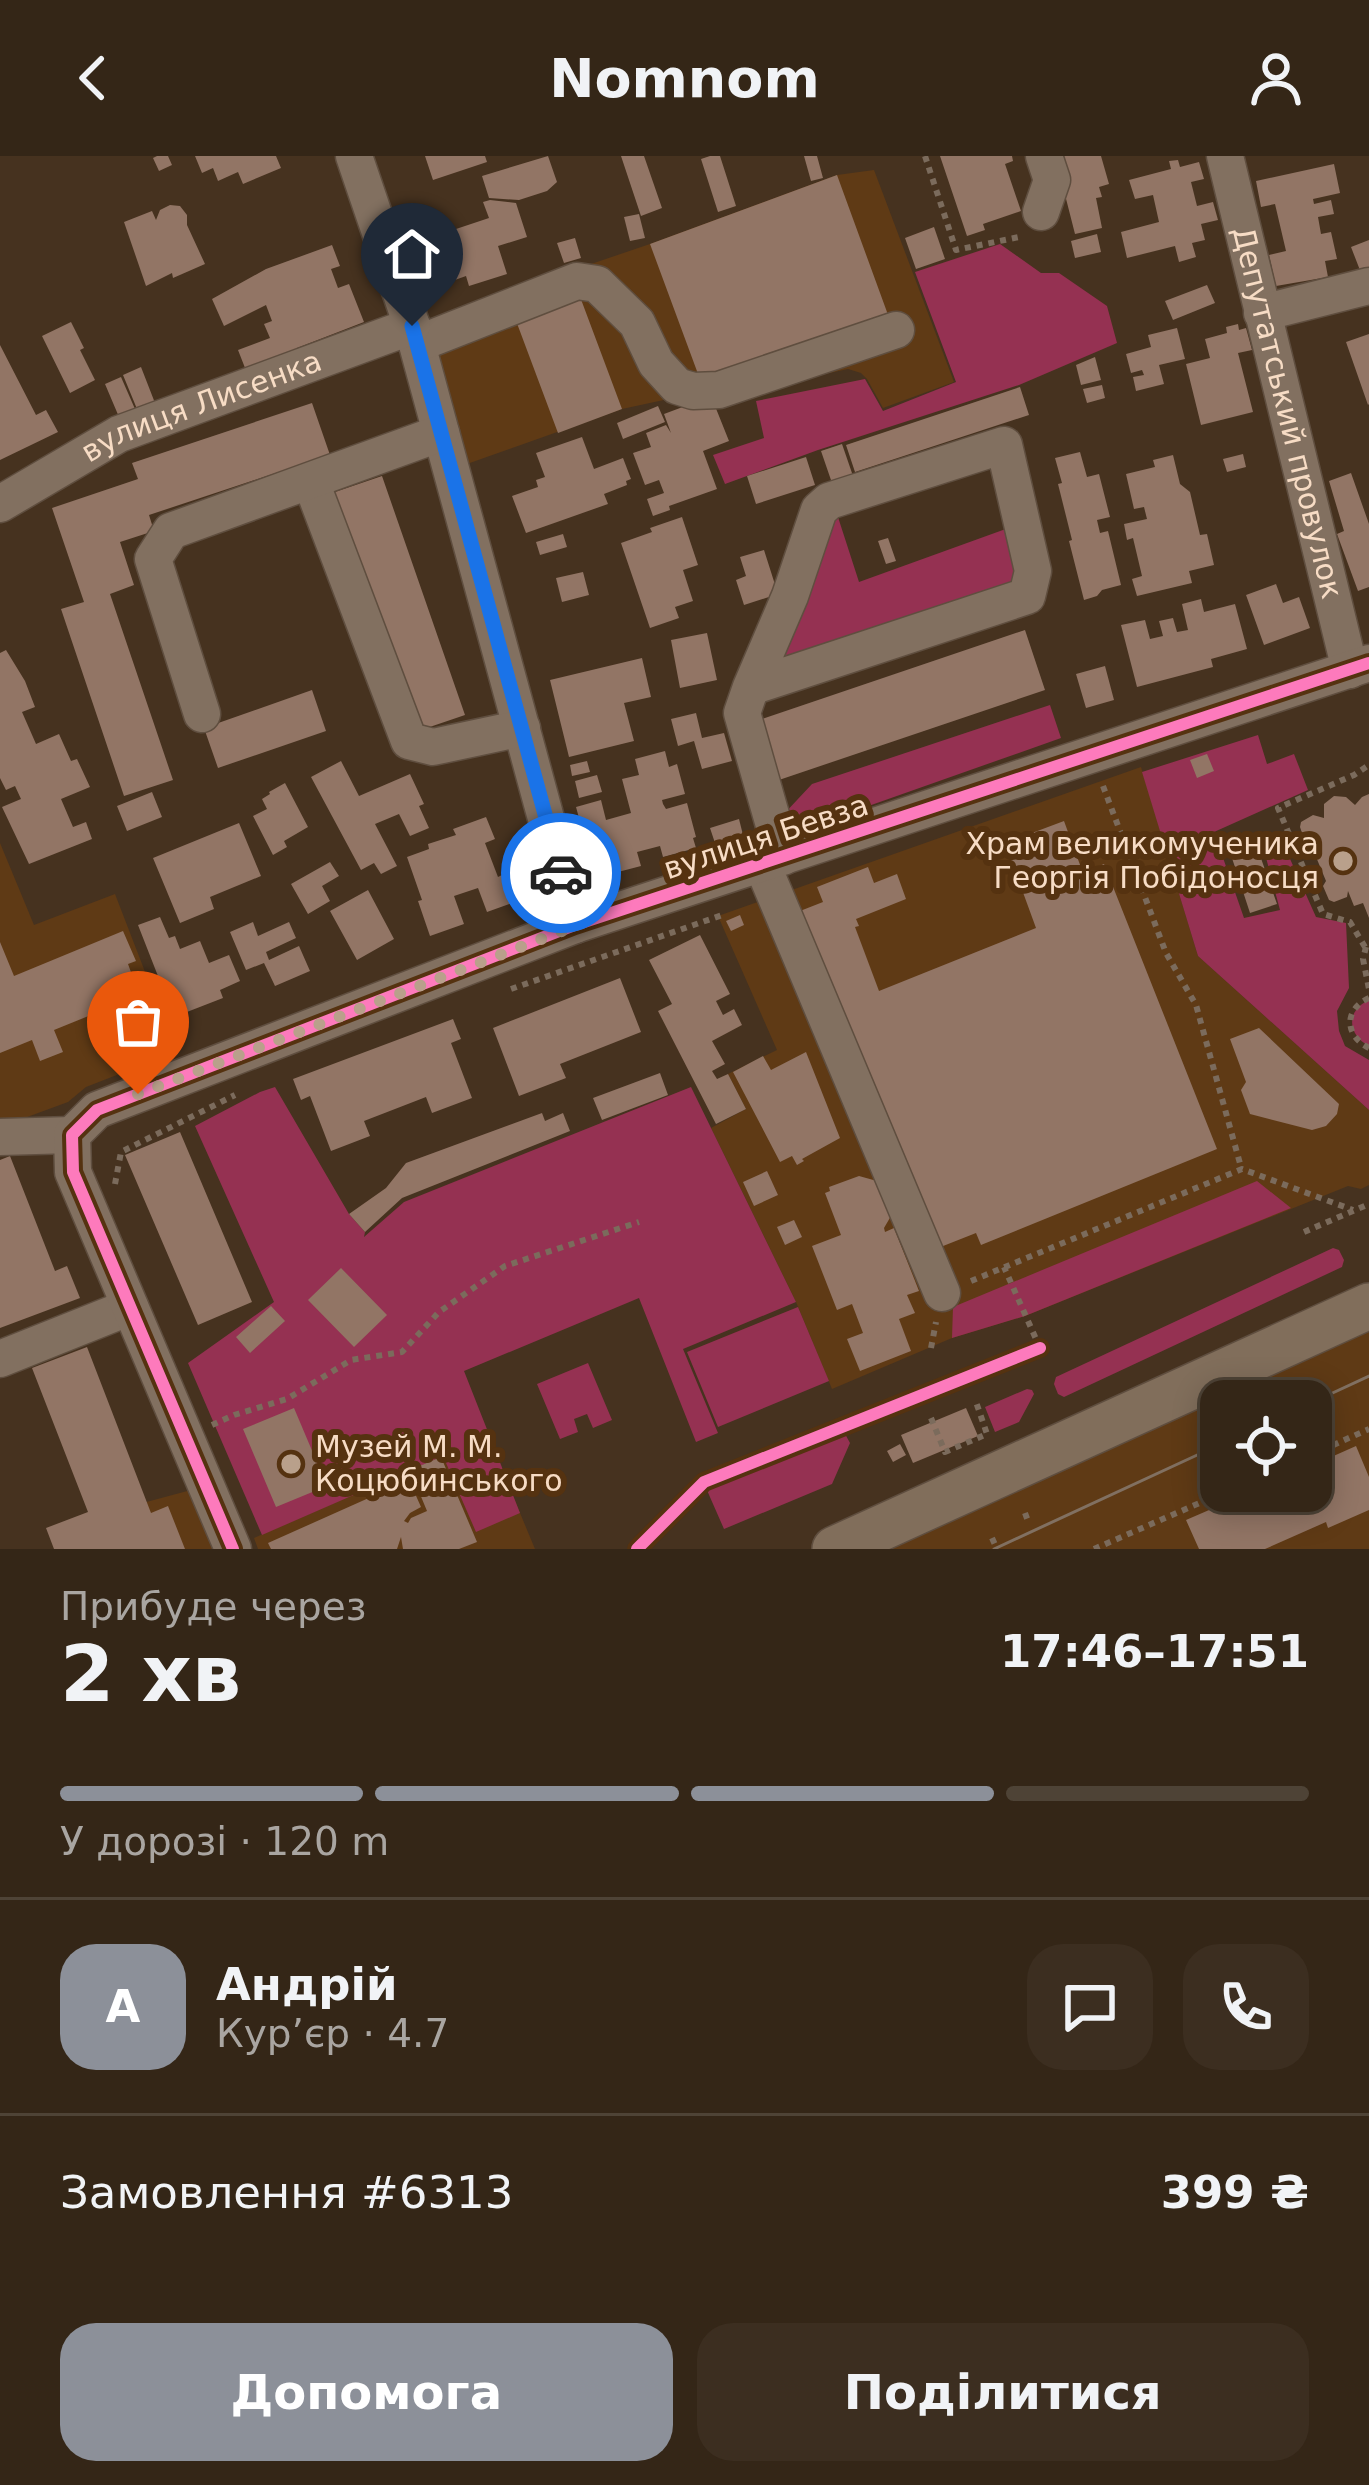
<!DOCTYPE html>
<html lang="uk">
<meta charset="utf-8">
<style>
body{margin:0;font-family:"DejaVu Sans",sans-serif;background:#3c2e20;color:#f1f3f6;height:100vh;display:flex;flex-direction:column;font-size:45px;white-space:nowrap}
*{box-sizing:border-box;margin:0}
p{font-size:39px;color:#a9a5a1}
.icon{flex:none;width:66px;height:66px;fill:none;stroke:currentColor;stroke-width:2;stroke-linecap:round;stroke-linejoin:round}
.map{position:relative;height:1393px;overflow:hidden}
.details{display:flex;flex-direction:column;background:#342617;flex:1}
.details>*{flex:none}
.controls{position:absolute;left:1200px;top:1224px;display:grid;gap:24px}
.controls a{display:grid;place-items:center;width:132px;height:132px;border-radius:24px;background:#342617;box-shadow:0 6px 30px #0003,0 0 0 3px #4e4336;font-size:60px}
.pin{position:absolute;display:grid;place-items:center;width:102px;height:102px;color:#fff;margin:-123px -51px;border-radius:50% 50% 50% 0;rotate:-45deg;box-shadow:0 0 12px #0007}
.pin .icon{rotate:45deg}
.courier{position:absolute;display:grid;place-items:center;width:120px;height:120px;margin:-60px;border:9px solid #1a73e8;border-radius:50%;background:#fff;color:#222;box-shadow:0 3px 15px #0007}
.headline em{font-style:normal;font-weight:600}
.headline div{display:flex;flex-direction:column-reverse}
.headline{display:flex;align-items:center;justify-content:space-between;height:204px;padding:0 60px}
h1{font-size:78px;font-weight:600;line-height:90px}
.bar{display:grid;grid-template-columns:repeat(4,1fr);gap:18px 12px;align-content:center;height:144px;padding:0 60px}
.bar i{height:15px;border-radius:9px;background:#4e4336}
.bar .current{background:#8c9099}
.bar p{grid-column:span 4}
.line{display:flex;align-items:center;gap:30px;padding:0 60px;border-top:3px solid #4e4336}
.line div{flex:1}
.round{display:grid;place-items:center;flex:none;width:126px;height:126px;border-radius:36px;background:#3c2e20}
.button{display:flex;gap:24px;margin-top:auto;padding:24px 60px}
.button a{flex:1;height:138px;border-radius:36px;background:#8c9099;color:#fff;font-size:48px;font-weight:600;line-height:138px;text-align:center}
.button a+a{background:#3c2e20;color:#f1f3f6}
header{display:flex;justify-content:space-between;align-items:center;height:156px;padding:0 60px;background:#342617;font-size:54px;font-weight:600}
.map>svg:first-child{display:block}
.built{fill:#5f3a15;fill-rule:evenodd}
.green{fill:#953152}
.building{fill:#927565}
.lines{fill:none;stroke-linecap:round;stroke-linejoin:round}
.minor-casing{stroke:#5f4e3f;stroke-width:39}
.major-casing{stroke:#5f4e3f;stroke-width:48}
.path{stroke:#7b6b5c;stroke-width:6;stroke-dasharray:6 6;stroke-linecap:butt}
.minor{stroke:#827060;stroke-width:36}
.major{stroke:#816e5b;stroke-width:45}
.tram{stroke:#817061;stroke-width:3}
.cycleway-casing{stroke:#553210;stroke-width:20}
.cycleway{stroke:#fd7abc;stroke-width:12}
.done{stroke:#b9a08b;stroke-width:12;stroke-dasharray:0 21.6}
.route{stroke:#1a73e8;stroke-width:15}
.poi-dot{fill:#b9a08b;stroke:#553210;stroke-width:4.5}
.labels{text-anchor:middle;stroke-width:12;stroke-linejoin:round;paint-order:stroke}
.street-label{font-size:30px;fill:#f7dcc5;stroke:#553210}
.poi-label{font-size:30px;fill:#f7dcc5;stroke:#553210;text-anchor:end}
</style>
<header><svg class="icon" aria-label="back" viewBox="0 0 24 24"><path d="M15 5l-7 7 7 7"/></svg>Nomnom<svg class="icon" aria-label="person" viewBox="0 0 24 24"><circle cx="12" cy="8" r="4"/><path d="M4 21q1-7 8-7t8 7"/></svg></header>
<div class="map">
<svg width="1369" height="1393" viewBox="0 0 1369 1393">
<rect width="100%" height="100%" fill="#46321f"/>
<path class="built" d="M874,14L954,226L883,252L867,223L861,217L848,213L708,243L673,242L622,253L467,308L426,164L650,88L837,19Z
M1141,611L1198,800L1369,954V1029L1361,1033L1348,1030L1025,1160L952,1182L832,1233L796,1146L711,972L746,953L728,918L777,894L718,760Z
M0,687L34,769L115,738L176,896L86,931L68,946L0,971Z
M1369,1148V1393H824ZM1221,1245H1311V1335H1221Z
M488,1280L535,1393H258L254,1382Z
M191,1334L212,1393H145L139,1348Z"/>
<path class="green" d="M1000,88L1041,117H1059L1107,150L1117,187L1019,229L818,294L725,328L713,299L764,282L756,245L865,223L883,255L956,226L915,116Z
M837,358L859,426L1014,370L1016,433L768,516L826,363Z
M1050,549L1061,582L792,677L783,659L812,628Z
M1258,579L1267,608L1294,598L1308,634L1214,676L1244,762L1280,754L1261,683L1278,676L1316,761L1346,767L1349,832L1337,855L1339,875L1345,890L1369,904V954L1198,800L1142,616Z
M1369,844V890C1348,879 1345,855 1369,844Z
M275,931L349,1058L365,1076L364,1081L404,1046L691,931L796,1146L683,1193L718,1277L696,1286L639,1142L464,1215L520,1357L476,1376L443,1300L262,1379L188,1207L274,1146L195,970L260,936Z
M1257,1025L1291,1052L1025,1160L952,1182L953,1151Z
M1333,1092L1339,1094L1344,1104L1342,1111L1064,1241L1058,1238L1054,1228L1056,1221Z
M798,1151L829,1225L718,1271L687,1196Z
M588,1207L612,1264L593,1272L587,1258L574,1263L578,1276L560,1283L537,1228Z
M1027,1233L1032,1234L1034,1238L1019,1266L995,1276L985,1251Z
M844,1276L850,1287L832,1328L724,1373L706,1332Z"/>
<path class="building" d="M157,0H168L172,9L159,15L153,2Z
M195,0H276L281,12L243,28L238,16L218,25L213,12L202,17Z
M425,0H485L487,6L433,24Z
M548,0L557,26L547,35L519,44L489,42L482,20Z
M621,0H644L662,52L641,60Z
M710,0H720L736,50L718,56L701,3Z
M804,0H817L823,22L811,25Z
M940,0H1012L1013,5L1005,8L1021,55L983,68L985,74L967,80Z
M1064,0H1101L1109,28L1099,31L1102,41L1096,42L1102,72L1075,78L1062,27L1071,25Z
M1178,4L1180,11L1199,6L1204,23L1191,26L1197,50L1213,46L1218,64L1201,68L1205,84L1192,87L1196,101L1179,106L1175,90L1127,102L1121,76L1159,66L1153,39L1135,43L1129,24L1171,13L1169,5Z
M1334,8L1340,37L1313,43L1314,48L1331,44L1334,58L1318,61L1321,78L1331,76L1337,103L1325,105L1328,121L1276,130L1269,99L1286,95L1275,48L1261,51L1256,25Z
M837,19L891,167L701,226L650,88Z
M490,44L516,47L527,81L498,90L507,118L469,130L466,120L452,125L438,79L489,62L483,46Z
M170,49L180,50L187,59V69L205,108L173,122L172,117L146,130L124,66L152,55L156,64L160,54Z
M639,58L645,82L630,85L624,61Z
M934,71L945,103L916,113L905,82Z
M1097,78L1101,96L1075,102L1071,85Z
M575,82L581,102L564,107L557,87Z
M1369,84V120L1363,122L1351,91Z
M332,89L340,110L331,113L338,132L349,128L364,166L297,192L299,197L247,217L238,194L270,182L264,168L272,165L266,149L224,170L212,143L266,113Z
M1207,129L1215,147L1173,164L1165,145Z
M579,138L622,253L558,277L515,162Z
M71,166L84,192L80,194L95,224L70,237L42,180Z
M1238,168L1239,174L1246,172L1252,194L1238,197L1253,256L1201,269L1186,208L1210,202L1205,183L1227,177L1226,171Z
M1177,172L1185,203L1159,209L1164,228L1136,235L1133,221L1144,219L1142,214L1131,217L1126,198L1151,191L1148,179Z
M1369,178V248L1368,249L1346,186Z
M0,189L36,259L46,254L58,276L0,304Z
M1095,201L1101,224L1081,229L1076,209Z
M141,211L155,247L137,253L123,219Z
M121,221L135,253L119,261L105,228Z
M1102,229L1105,242L1087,247L1083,233Z
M1020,231L1029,259L855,316L846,289Z
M312,247L330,299L149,359L154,375L120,386L134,429L110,438L173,624L124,640L61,453L84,446L52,352L138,323L132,307Z
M688,249L715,250L729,285L703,295L717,333L669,350L670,354L653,360L647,343L664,337L659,324L645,329L633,297L651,291L646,277L666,269L671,277L664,258Z
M658,250L665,266L623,283L617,267Z
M582,281L594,313L623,302L631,323L626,325L627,329L604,338L608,348L526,377L512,340L538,331L536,324L545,321L536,297Z
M842,288L853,320L832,327L821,295Z
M1080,296L1087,321L1099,318L1110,361L1097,364L1100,377L1108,375L1121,429L1102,434L1097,440L1084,444L1069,385L1072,384L1058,328L1062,327L1055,302Z
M1243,298L1246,311L1227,316L1223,303Z
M1173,299L1180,328L1190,336L1200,379L1207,378L1214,409L1189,415L1192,427L1137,440L1132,423L1142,420L1133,382L1127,384L1124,368L1147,363L1144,351L1134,353L1126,318L1155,311L1153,304Z
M806,301L815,329L756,348L747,320Z
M1351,317L1369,368V431L1358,435L1337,378L1344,375L1329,325Z
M382,320L465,559L415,576L332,337Z
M682,361L698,409L683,414L693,445L675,451L679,462L650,472L621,387L652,376L650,372Z
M563,378L567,391L540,399L536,386Z
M888,382L896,405L886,408L878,385Z
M764,394L778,438L744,449L736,424L746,420L740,401Z
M583,416L589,439L562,446L556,422Z
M1276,428L1283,447L1299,441L1310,472L1264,489L1246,439Z
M1201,443L1204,456L1235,448L1247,493L1211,503L1213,511L1137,531L1121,469L1145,464L1150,483L1163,480L1159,465L1173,462L1177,476L1188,474L1182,448Z
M1025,474L1045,534L779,624L759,564Z
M707,477L717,524L680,532L671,484Z
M6,494L25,525L35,551L22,556L36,588L59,578L71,605L77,603L90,631L61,643L73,671L86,666L92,683L29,708L2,651L21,643L15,630L6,634L0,622V497Z
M642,502L651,541L624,547L634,585L569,601L550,524Z
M1105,510L1114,544L1086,552L1076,518Z
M312,534L326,575L218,612L204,572Z
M696,557L702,582L724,577L732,605L702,613L694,585L678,590L671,563Z
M665,595L669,611L677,608L685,638L662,644L663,648L666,653L687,647L696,681L693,682L696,692L663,701L660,690L637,696L641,710L599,721L593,698L601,696L594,670L582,673L576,651L601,644L606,664L631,657L622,623L639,619L635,603Z
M1207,598L1214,615L1197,622L1190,604Z
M341,605L359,640L410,618L424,648L419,650L429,672L410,680L399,658L375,668L397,710L381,718L374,707L361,714L311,621Z
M587,605L590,616L572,620L570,609Z
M597,619L602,636L579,642L575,625Z
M285,627L308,671L284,685L287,691L273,699L253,660L267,653L262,643L270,638L269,636Z
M152,636L162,661L127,675L117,650Z
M1369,638V762L1363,747L1354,750L1348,735L1347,741L1334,746L1329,744L1323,730L1326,725L1309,684L1304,683L1300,671L1301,666L1313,659L1324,662V648L1334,640L1346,641L1355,649L1362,641Z
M486,661L495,683L485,687L498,721L502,719L512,747L487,756L478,732L454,740L464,768L430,780L418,745L422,744L407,701L429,693L428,688L456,679L453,673Z
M739,663L743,679L715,687L710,672Z
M1064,665L1083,717L1104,708L1217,993L981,1089L976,1077L933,1094L800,755L823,746L817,731L868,711L874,727L897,718L906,743L856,763L859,770L855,771L879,835L1036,772L1005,687Z
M239,667L261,720L210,741L214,753L180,767L153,702Z
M1256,688L1277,748L1250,757L1230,696Z
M330,706L339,720L322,730L330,745L308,758L291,728Z
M368,734L394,783L357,804L330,755Z
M740,759L744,769L731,775L726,765Z
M160,761L169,782L175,780L180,793L200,785L209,807L229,799L240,825L220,834L223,842L174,861L138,769Z
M253,766L258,780L289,766L296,782L266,796L269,804L299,790L310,815L275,830L264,807L246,814L230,776Z
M123,775L136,805L128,808L132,819L123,846L54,874L63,896L40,905L32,884L0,897V786L14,820Z
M700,779L730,838L716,845L723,859L734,853L742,869L712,885L725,908L712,915L717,923L728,918L746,953L716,968L658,855L672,848L649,804Z
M620,822L641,876L560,908L566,922L519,940L493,872Z
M453,863L461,883L451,887L472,942L432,957L426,941L364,965L370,980L331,995L310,940L301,944L293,923Z
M1259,872L1339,948L1337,958L1326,970L1312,974L1250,958L1241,934L1246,926L1230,883Z
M806,896L840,982L802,1003L804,1005L797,1009L792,1000L780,1006L733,916L763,900L771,914Z
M660,917L668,939L602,964L593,942Z
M542,957L545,965L563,957L570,975L402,1042L365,1076L349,1058L386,1032L406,1007Z
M180,976L252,1146L198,1169L125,999Z
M10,1000L55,1115L67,1110L80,1142L0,1172V1004Z
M767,1015L778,1039L754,1050L743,1026Z
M859,1020L877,1025L891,1060L884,1072L885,1076L894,1072L919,1135L907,1139L915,1157L899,1163L911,1195L860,1215L847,1183L863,1177L852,1148L837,1154L812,1090L841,1079L825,1037L830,1035L829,1031Z
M794,1064L802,1081L785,1089L777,1071Z
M341,1112L387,1159L354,1191L308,1144Z
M271,1150L285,1165L250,1197L236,1181Z
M87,1191L151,1357L168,1350L185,1393H54L46,1372L88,1356L32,1212Z
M294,1252L327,1330L276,1351L243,1273Z
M966,1252L978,1280L913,1307L901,1279Z
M900,1288L906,1299L893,1306L887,1295Z
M1356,1290L1369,1321V1354L1328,1372L1326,1366L1265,1393H1199L1186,1364L1253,1335H1311V1310Z
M441,1301L477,1386L459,1393H403L401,1381L397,1393H271L268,1387L409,1324L421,1351L410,1357L404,1365L408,1367L411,1362L427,1355L410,1314Z"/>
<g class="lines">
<defs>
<g id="minor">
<path d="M354,0L412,170L575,769"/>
<path id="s1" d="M1225,0L1350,514"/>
<path d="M1041,56L1052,24L1044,0"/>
<path d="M1262,157L1369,130"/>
<path d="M417,188L577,125L597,128L637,167L656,207L677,230L693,235L719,234L896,174"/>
<path d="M311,326L409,585L433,591L522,572"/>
<path id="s2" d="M0,348L119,278L412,170"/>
<path d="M751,531L790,440L819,354L829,345L1004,289L1033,415L1027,440L751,531L742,557L783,701"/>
<path d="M202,558L153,403L171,375L441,277"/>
<path d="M762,708L942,1137"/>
<path d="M0,981L72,979"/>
<path d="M0,1203L130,1151"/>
<path d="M233,1393L73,1016L72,979L97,954L575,769L1369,507"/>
</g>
<path id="major" d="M835,1393L1369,1150"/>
</defs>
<use href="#minor" class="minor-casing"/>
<use href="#major" class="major-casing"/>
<path class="path" d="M925,0L956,94L1019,81
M1103,630L1166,797L1196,849L1241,1011
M1365,791L1350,766L1323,758L1278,652L1354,619L1369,609
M1366,791L1363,803L1369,833
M511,833L725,758
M1369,842C1343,854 1345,880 1369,892
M115,1028L121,996L235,939
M1304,1076L1369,1048
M971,1125L1242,1013L1353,1054
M931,1192L936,1166
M931,1262L945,1296L987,1278L975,1243
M212,1269L234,1259L287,1243L351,1204L402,1196L439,1156L505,1110L639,1066
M1311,1299L1369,1273
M1025,1357L1028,1365
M992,1382L997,1393
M637,1393L704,1326L1040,1192L1004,1111
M1094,1393L1227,1335"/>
<use href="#minor" class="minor"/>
<use href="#major" class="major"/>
<path class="tram" d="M1311,1247L1369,1220
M994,1393L1221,1288"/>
<defs>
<path id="cycleway" d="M233,1393L73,1016L72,979L97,954L575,769L1369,507
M637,1393L704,1326L1040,1192"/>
</defs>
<use href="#cycleway" class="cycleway-casing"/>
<use href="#cycleway" class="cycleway"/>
</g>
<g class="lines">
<path class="done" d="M138,938L575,770L561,717"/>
<path class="route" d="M412,170L561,717"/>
</g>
<g class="poi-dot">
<circle cx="1343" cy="705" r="12"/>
<circle cx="291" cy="1308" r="12"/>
</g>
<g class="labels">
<g class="street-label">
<text dy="10" stroke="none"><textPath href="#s2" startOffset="225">вулиця Лисенка</textPath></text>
<text dy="10" stroke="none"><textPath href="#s1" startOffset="264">Депутатський провулок</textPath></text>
<text transform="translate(766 681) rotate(-18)" y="10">вулиця Бевза</text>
</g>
<g class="poi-label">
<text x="1319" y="698">Храм великомученика<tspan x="1319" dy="34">Георгія Побідоносця</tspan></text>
<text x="315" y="1301" text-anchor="start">Музей М. М.<tspan x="315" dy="34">Коцюбинського</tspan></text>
</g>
</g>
</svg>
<div class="controls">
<a><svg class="icon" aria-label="locate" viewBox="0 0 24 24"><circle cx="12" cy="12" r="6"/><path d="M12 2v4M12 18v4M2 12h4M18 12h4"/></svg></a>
</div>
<div class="pin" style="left:138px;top:938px;background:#ea580c"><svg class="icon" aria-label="bag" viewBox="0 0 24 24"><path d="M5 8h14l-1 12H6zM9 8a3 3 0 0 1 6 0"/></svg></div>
<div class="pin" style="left:412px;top:170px;background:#1f2937"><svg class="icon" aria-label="home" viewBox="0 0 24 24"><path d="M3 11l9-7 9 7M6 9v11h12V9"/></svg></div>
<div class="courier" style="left:561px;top:717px"><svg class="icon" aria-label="car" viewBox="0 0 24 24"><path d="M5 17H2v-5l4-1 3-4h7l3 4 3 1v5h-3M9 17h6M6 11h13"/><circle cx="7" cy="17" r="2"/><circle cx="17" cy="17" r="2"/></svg></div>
</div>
<section class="details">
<div class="headline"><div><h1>2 хв</h1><p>Прибуде через</p></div><em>17:46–17:51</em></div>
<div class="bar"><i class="current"></i><i class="current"></i><i class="current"></i><i></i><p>У дорозі · 120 m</p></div>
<div class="line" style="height:216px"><b class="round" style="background:#8c9099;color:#fff">А</b><div><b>Андрій</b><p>Кур’єр · 4.7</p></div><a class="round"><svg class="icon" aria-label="chat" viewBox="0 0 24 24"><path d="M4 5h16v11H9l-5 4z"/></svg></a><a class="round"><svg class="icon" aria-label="phone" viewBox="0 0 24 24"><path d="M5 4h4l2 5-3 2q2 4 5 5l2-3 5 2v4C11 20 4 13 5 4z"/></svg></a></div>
<div class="line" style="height:156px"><div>Замовлення #6313</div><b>399 ₴</b></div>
<div class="button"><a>Допомога</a><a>Поділитися</a></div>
</section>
